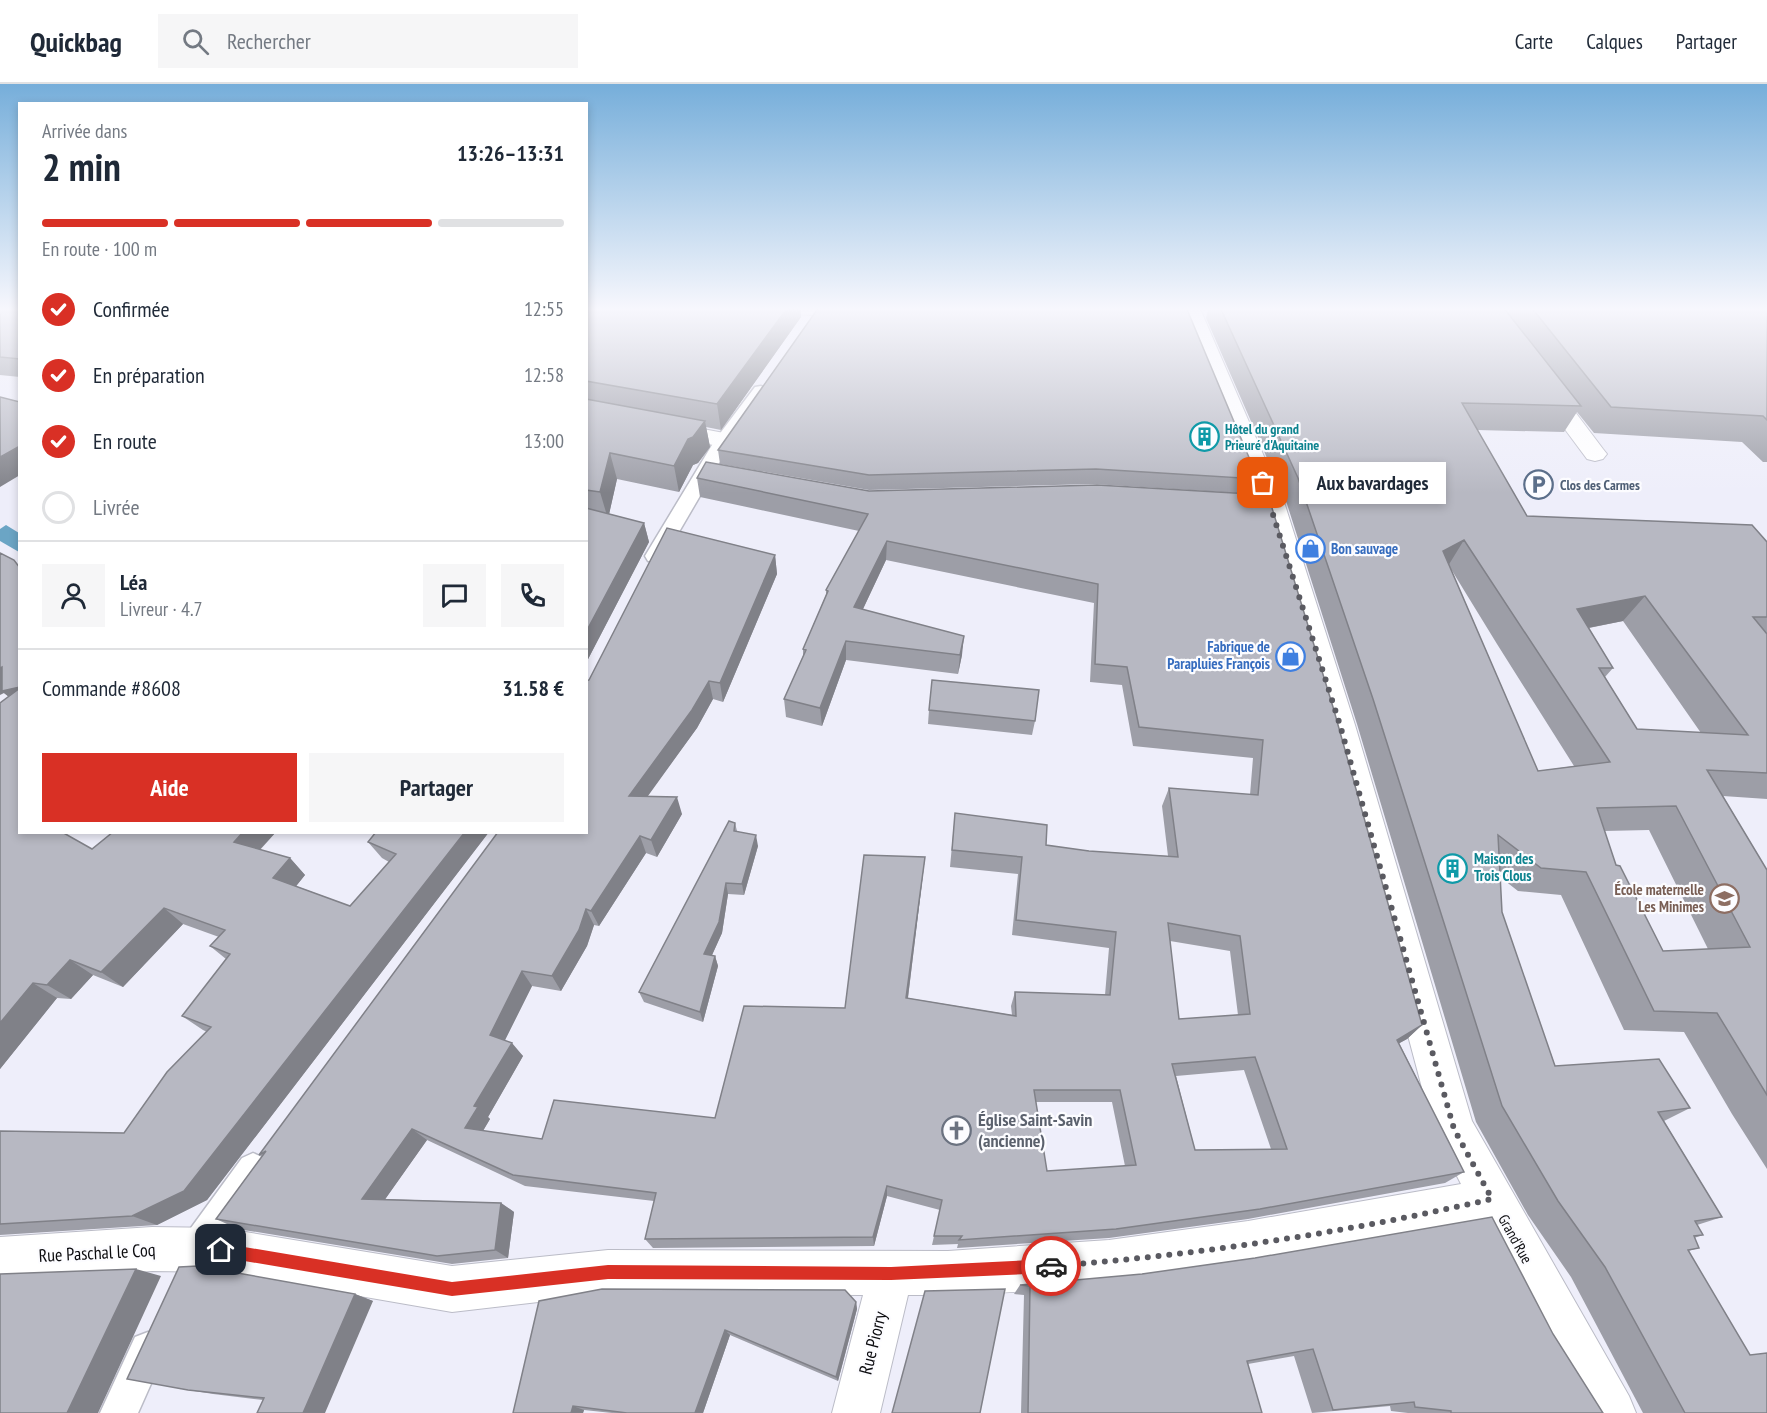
<!DOCTYPE html>
<html lang="fr">
<meta charset="utf-8">
<style>
body{margin:0;font-family:"PT Sans Narrow",sans-serif;background:#f6f6f7;color:#1f2937;height:100vh;display:flex;flex-direction:column;font-size:22px;white-space:nowrap}
*{box-sizing:border-box;margin:0}
p{font-size:20px;color:#747a83}
.icon{flex:none;width:33px;height:33px;fill:none;stroke:currentColor;stroke-width:2;stroke-linecap:round;stroke-linejoin:round}
.map{position:relative;flex:1;overflow:hidden}
.side{position:absolute;left:18px;top:18px;width:570px;height:732px;display:flex;flex-direction:column;background:#fff;border-radius:0px;box-shadow:0 3px 9px #0003}
.side>*{flex:none}
.pin{position:absolute;display:grid;place-items:center;width:51px;height:51px;color:#fff;margin:-26px;border-radius:12px;box-shadow:0 3px 9px #0006}
.courier{position:absolute;display:grid;place-items:center;width:60px;height:60px;margin:-30px;border:4px solid #d93025;border-radius:50%;background:#fff;color:#222;box-shadow:0 2px 8px #0007}
.bubble{position:absolute;height:42px;border-radius:0px;background:#fff;box-shadow:0 3px 9px #0003;font-size:20px;font-weight:600;line-height:42px;text-align:center}
.headline em{font-style:normal;font-weight:600}
.headline div{display:flex;flex-direction:column-reverse}
.headline{display:flex;align-items:center;justify-content:space-between;height:102px;padding:0 24px}
h1{font-size:39px;font-weight:600;line-height:45px}
.bar{display:grid;grid-template-columns:repeat(4,1fr);gap:9px 6px;align-content:center;height:72px;padding:0 24px}
.bar i{height:8px;border-radius:4px;background:#e0e1e3}
.bar .on{background:#d93025}
.bar p{grid-column:span 4}
.line{display:flex;align-items:center;gap:15px;padding:0 24px;border-top:2px solid #e0e1e3}
.line div{flex:1}
.round{display:grid;place-items:center;flex:none;width:63px;height:63px;border-radius:0px;background:#f6f6f7}
ol{padding:0 24px;list-style:none}
li{display:flex;align-items:center;gap:18px;height:66px}
li p{margin-inline-start:auto}
li .icon{padding:6px;border-radius:50%;background:#d93025;color:#fff;stroke-width:4}
li:last-child{color:#747a83}
li i{width:33px;height:33px;border:3px solid #e0e1e3;border-radius:50%}
.button{display:flex;gap:12px;margin-top:auto;padding:12px 24px}
.button a{flex:1;height:69px;border-radius:0px;background:#d93025;color:#fff;font-size:24px;font-weight:600;line-height:69px;text-align:center}
.button a+a{background:#f6f6f7;color:#1f2937}
header{display:flex;align-items:center;gap:36px;box-sizing:border-box;height:84px;padding:0 30px;background:#fff;border-bottom:2px solid #e0e1e3}
header strong{font-size:28px}
nav{display:flex;gap:33px;margin-inline-start:auto;font-size:21px}
.search{width:420px;height:54px;background:#f6f6f7;display:flex;align-items:center;gap:15px;box-sizing:border-box;padding:0 21px;border-radius:0px;color:#747a83;font-size:22px}
.map>svg:first-child{display:block}
.water{fill:#6ba5c5}
.lines{fill:none;stroke-linecap:round;stroke-linejoin:round}
.pedestrian-casing{stroke:#bbbcc7;stroke-width:3}
.minor-casing{stroke:#bbbcc7;stroke-width:2}
.pedestrian{fill:#fff;fill-rule:evenodd}
.minor{fill:#fff;fill-rule:evenodd}
.wall{fill:#9d9ea7;fill-rule:evenodd}
.shaded-wall{fill:#808188}
.building{fill:#b7b8c2;stroke:#808188;stroke-width:1.5;fill-rule:evenodd}
.route{fill:#d93025}
.done{stroke:#5a5a61;stroke-width:6;stroke-dasharray:0 10.8}
.labels{text-anchor:middle;stroke-width:4.5;stroke-linejoin:round;paint-order:stroke}
.far-culture-label{font-size:14px;font-weight:bold;fill:#0d838f;stroke:#fcfcff;text-anchor:start}
.far-service-label{font-size:14px;font-weight:bold;fill:#4e5e75;stroke:#fcfcff;text-anchor:start}
.shop-label{font-size:15px;font-weight:bold;fill:#366cbe;stroke:#fcfcff;text-anchor:start}
.culture-label{font-size:15px;font-weight:bold;fill:#0d838f;stroke:#fcfcff;text-anchor:start}
.education-label{font-size:15px;font-weight:bold;fill:#785e54;stroke:#fcfcff;text-anchor:end}
.street-label{font-size:15px;fill:#0b0b0e;stroke:#fcfcff}
.near-worship-label{font-size:18px;font-weight:bold;fill:#5b616d;stroke:#fcfcff;text-anchor:start}
.near-street-label{font-size:18px;fill:#0b0b0e;stroke:#fcfcff}
</style>
<header>
<strong>Quickbag</strong>
<div class="search"><svg class="icon" aria-label="search" viewBox="0 0 24 24"><circle cx="10" cy="10" r="6"/><path d="M15 15l6 6"/></svg>Rechercher</div>
<nav><a>Carte</a><a>Calques</a><a>Partager</a></nav>
</header>
<div class="map">
<svg width="1767" height="1329" viewBox="0 0 1767 1329">
<rect width="100%" height="100%" fill="#eeeefa"/>
<path class="water" d="M6,441L19,449V468L0,457V445Z"/>
<g class="lines">
<defs>
<path id="pedestrian" d="M761,302L769,307L732,357L662,477H648L645,472L715,356L755,303Z
M253,1069L264,1074L269,1085L264,1096L204,1183L192,1188L180,1183L175,1171L180,1159L242,1074Z
M148,1248L161,1253L166,1266L138,1329H100L135,1253Z"/>
<path id="minor" d="M760,223H867L869,227L866,231L859,233L770,229Z
M1183,223H1199L1201,227L1285,421L1355,641L1472,1037L1629,1312L1636,1329H1586L1482,1139C1390,1159 1297,1174 1204,1187C1106,1201 1007,1212 908,1211L880,1329H832L863,1211L608,1210L452,1228L221,1188L152,1187L0,1197V1153L152,1143L221,1144L452,1182L608,1166L948,1167L1109,1156L1248,1137L1461,1100L1433,1045L1325,641L1259,421L1181,227Z
M1546,298L1554,300L1603,365L1607,370L1603,375L1595,377L1587,375L1535,305L1538,300Z
M586,323L724,349L732,351L736,356L732,361L724,363L586,337Z"/>
</defs>
<use href="#pedestrian" class="pedestrian-casing"/>
<use href="#minor" class="minor-casing"/>
<use href="#pedestrian" class="pedestrian"/>
<use href="#minor" class="minor"/>
</g>
<path class="wall" d="M0,223H20V293L0,291Z
M586,223H800L801,233L721,346L706,343L710,363L698,379L693,381L679,408L617,395L609,430L644,439L649,458L586,579Z
M819,223L1258,395L1253,410L1093,400L869,406L720,380L718,366Z
M1209,223H1503L1508,229L1511,223H1767V378H1763L1742,358L1594,349L1577,328L1564,348L1477,346L1527,432L1767,458V715L1723,712L1767,786V1085L1732,1030L1684,948L1624,946L1561,811L1518,807L1500,793L1502,828L1555,982L1690,1024L1664,1037L1722,1133L1697,1141L1703,1151L1694,1154L1699,1164L1688,1167L1767,1329H1643L1571,1193L1528,1131L1476,1038L1357,640L1287,420L1206,234ZM1451,485L1497,560L1574,682L1538,687ZM1623,537L1701,649L1637,645L1605,593L1613,584L1589,544ZM1649,746L1708,865L1663,867L1616,781L1604,747Z
M697,394L869,407L1268,411L1422,941L1407,955L1399,959L1464,1088L1445,1099L1248,1135L1109,1154L957,1164L958,1160L932,1161L940,1126L887,1112L874,1162L653,1164L645,1155L654,1117L525,1102L427,1056L385,1115L501,1119L514,1128L508,1174L452,1180L238,1145L216,1135L262,1072L259,1071L586,748L589,596L775,471L777,490L723,618L713,615L697,644L647,712L682,730L657,773L646,769L599,842L594,841L587,862L561,907L532,902L505,956L523,972L488,1033L490,1035L483,1047L542,1055L715,1034L845,924L925,773L923,790L908,914L1012,931L1011,922L1015,908L1105,911L1109,864L1012,851L1018,790L950,783L955,729L1046,761L1089,767L1168,772L1162,722L1169,704L1250,711L1253,674L1133,662L1122,601L1090,598L1094,519L886,476L863,525L962,571L958,590L846,576L822,642L786,633L784,615L803,572V565L826,511V506L859,447L700,413ZM1170,857L1230,867L1238,931L1179,935ZM1244,986L1271,1065L1195,1066L1176,992ZM1036,1018H1112L1125,1082L1047,1087Z
M0,469L20,748L92,765L113,748H276L260,766L290,774L305,791L296,802L350,822L389,778L382,774L368,758L376,748H489L207,1116L157,1141L0,1151V1047L124,1049L207,948L203,946L182,932L226,875L210,862L219,853L183,840L123,903L93,891L71,915L57,914L0,985L8,612L4,609Z
M929,626L1035,637L1032,651L928,640Z
M735,739L737,747L758,762L744,811L728,810L722,849L712,871L715,872L718,882L703,938L644,918L639,908Z
M1020,1201L1553,1250L1603,1329H1408L1391,1327L1390,1322L1312,1329L1294,1272L1248,1280L1262,1329H1021L1024,1211L1014,1210Z
M355,1210L373,1217L263,1316L213,1310L188,1306Z
M539,1217L856,1218L857,1225L838,1297L730,1251L703,1329H612L584,1326L583,1329H513Z"/>
<path class="shaded-wall" d="M788,223H800L801,233L721,346L717,320Z
M705,337L710,363L698,379L693,381L679,408L674,382L688,355Z
M20,362V391L0,403V373Z
M610,369L617,395L608,435L600,408Z
M644,439L649,458L586,579V548Z
M1464,456L1448,482L1443,467Z
M887,457L886,476L855,542L854,523Z
M775,471L777,490L723,618L720,599Z
M1645,512L1623,537L1557,550L1577,525Z
M964,552L962,571L958,590L960,571Z
M846,557V576L822,642L820,624Z
M2,583L20,603V622L4,609L0,611V584Z
M709,597L713,615L697,644L635,730L629,712Z
M677,713L682,730L657,773L651,756Z
M243,748H276L251,775L234,758Z
M465,748H489L207,1116L157,1141L132,1132Z
M756,751L758,762L744,811L742,800Z
M640,752L646,769L599,842L591,827Z
M925,773L923,790L906,929V914Z
M290,774L305,791L289,811L273,794Z
M726,799L728,810L722,849L708,880L704,870Z
M164,824L183,840L123,903L101,888Z
M586,825L594,841L587,862L561,907L552,892Z
M715,872L718,882L703,938L700,928Z
M70,876L93,891L71,915L47,901Z
M522,887L532,902L501,964L490,951Z
M33,899L57,914L0,985V939Z
M1422,941L1407,955L1382,969L1397,956Z
M512,959L523,972L488,1033L490,1035L478,1055L465,1044L474,1022Z
M412,1045L427,1056L379,1124L362,1115Z
M887,1102V1112L874,1162L873,1153Z
M501,1119L514,1128L508,1174L495,1166Z
M136,1185L161,1192L98,1329H67Z
M355,1210L373,1217L325,1329H303Z
M856,1218L857,1225L838,1297L836,1293Z
M725,1246L730,1251L703,1329H695Z
M573,1322L584,1326L583,1329H571Z"/>
<path class="building" d="M0,223H20V275L0,273Z
M586,223H788L717,320L586,297Z
M819,223H1186L1258,395L1096,385L869,391L718,366Z
M1220,223H1503L1581,322L1462,319L1527,432L1752,441L1767,458V533H1753L1767,550V689L1707,686L1767,786V1011L1717,929L1654,927L1586,788L1541,784L1498,751L1502,828L1555,982L1659,975L1690,1024L1658,1028L1722,1133L1695,1137L1703,1151L1694,1152L1699,1164L1688,1166L1750,1271L1767,1269V1329H1685L1605,1183L1558,1117L1502,1022L1373,615L1298,394ZM1464,456L1610,678L1538,687L1443,467ZM1645,512L1748,651L1637,645L1599,584H1613L1577,525ZM1676,722L1750,863L1663,867L1620,782L1616,781L1597,724Z
M1531,223H1767V336L1763,332L1611,323Z
M0,313L20,318V362L0,373Z
M586,315L705,337L693,353L688,355L674,382L610,369L600,408L586,406Z
M706,378L869,407L1097,401L1268,411L1333,623L1422,941L1397,956L1464,1088L1260,1125L1116,1145L959,1156L962,1152H934L942,1116L887,1102L873,1153L645,1155L656,1109L513,1091L412,1045L362,1115L501,1119L495,1166L437,1172L216,1135L266,1067L259,1071L498,748H586V597L589,596L667,444L775,471L720,599L709,597L692,626L629,712L677,713L651,756L640,752L591,827L586,825L579,846L552,892L522,887L490,951L512,959L474,1022L478,1023L465,1044L542,1055L554,1016L715,1034L744,922L845,924L864,771L925,773L906,914L1016,932L1015,908L1110,911L1116,848L1016,836L1022,773L952,766L955,729L1047,741L1046,761L1089,767L1178,773L1169,704L1258,711L1263,656L1139,643L1127,583L1095,580L1098,500L887,457L854,523L964,552L960,571L846,557L820,624L784,615L806,566L803,565L828,507L826,506L868,430L697,394ZM1168,839L1240,852L1250,930L1179,935ZM1255,973L1287,1065L1195,1066L1172,980ZM1034,1006H1120L1136,1081L1047,1087Z
M586,424L644,439L586,548Z
M0,469L14,476L20,484V603L2,607V583L0,584Z
M932,596L1039,606L1035,637L929,626Z
M20,604V748H62L92,765L113,748H243L234,758L290,774L273,794L350,822L396,770L368,758L376,748H465L184,1107L132,1132L0,1140V1047L124,1049L167,988L211,943L182,932L230,870L210,862L225,846L164,824L101,888L70,876L47,901L33,899L0,939V619Z
M729,737L735,739L734,747L756,751L742,800L726,799L719,838L704,870L715,872L700,928L639,908Z
M1492,1133L1553,1250L1603,1329H1451V1327L1415,1323L1414,1318L1333,1326L1313,1265L1247,1277L1262,1329H1028L1030,1202L1020,1201L1142,1190L1255,1174Z
M198,1182L355,1210L303,1329H257L264,1314L188,1306L127,1295L179,1183Z
M136,1185L67,1329H0V1190Z
M602,1205L845,1206L856,1218L836,1293L725,1246L695,1329H627L573,1322L571,1329H513L539,1217Z
M1005,1205L980,1329H892L925,1207Z"/>
<linearGradient id="sky" x2="0" y2="1"><stop stop-color="#76aeda"/><stop offset="0.55" stop-color="#f7f7fd"/><stop offset="1" stop-color="#f7f7fd" stop-opacity="0"/></linearGradient>
<rect width="1767" height="409" fill="url(#sky)"/>
<path class="route" d="M221,1159L452,1198L608,1181L891,1183L1051,1175L1058,1182L1051,1189L891,1196L608,1195L452,1212L221,1173L214,1166Z"/>
<g class="lines">
<path class="done" d="M1051,1182C1199,1171 1348,1148 1492,1115L1454,1045L1340,641L1263,399"/>
</g>
<defs>
<symbol id="building-ring" viewBox="-11 -11 22 22"><circle r="9.5" fill="#fcfcff" stroke="#0f9aa8" stroke-width="1.5"/><path d="M-4-6H4V6H1V3H-1V6H-4ZM-2.5-4.3h1.7v1.8h-1.7ZM.8-4.3h1.7v1.8H.8ZM-2.5-1h1.7V.8h-1.7ZM.8-1h1.7V.8H.8Z" fill="#0f9aa8"/></symbol>
<symbol id="parking-ring" viewBox="-11 -11 22 22"><circle r="9.5" fill="#fcfcff" stroke="#5c6f8a" stroke-width="1.5"/><path d="M-3.5-5.5H1a3.5 3.5 0 0 1 0 7H-1V5.5H-3.5ZM-1-3.4V-.6H.8a1.4 1.4 0 0 0 0-2.8Z" fill="#5c6f8a"/></symbol>
<symbol id="shop-ring" viewBox="-11 -11 22 22"><circle r="9.5" fill="#fcfcff" stroke="#3f7fe0" stroke-width="1.5"/><path d="M-5-2.5h2.3a2.7 3.5 0 0 1 5.4 0H5L5.5 6h-11ZM-1.5-2.5h3a1.5 2.3 0 0 0-3 0Z" fill="#3f7fe0"/></symbol>
<symbol id="school-ring" viewBox="-11 -11 22 22"><circle r="9.5" fill="#fcfcff" stroke="#8d6e63" stroke-width="1.5"/><path d="M0-5L7-2L0 1L-7-2ZM-4 1L0 2.5L4 1V4Q0 6-4 4Z" fill="#8d6e63"/></symbol>
<symbol id="church-ring" viewBox="-11 -11 22 22"><circle r="9.5" fill="#fcfcff" stroke="#6b7280" stroke-width="1.5"/><path d="M-1.2-6h2.4v3.5h3.3v2.4h-3.3V6h-2.4V-.1h-3.3v-2.4h3.3Z" fill="#6b7280"/></symbol>
</defs>
<g fill-rule="evenodd">
<use href="#building-ring" x="1188" y="336" width="33" height="33"/>
<use href="#parking-ring" x="1522" y="384" width="33" height="33"/>
<use href="#shop-ring" x="1294" y="448" width="33" height="33"/>
<use href="#shop-ring" x="1274" y="556" width="33" height="33"/>
<use href="#building-ring" x="1436" y="768" width="33" height="33"/>
<use href="#school-ring" x="1708" y="798" width="33" height="33"/>
<use href="#church-ring" x="940" y="1030" width="33" height="33"/>
</g>
<g class="labels">
<g class="far-culture-label">
<text x="1225" y="350">Hôtel du grand<tspan x="1225" dy="16">Prieuré d'Aquitaine</tspan></text>
</g>
<g class="far-service-label">
<text x="1560" y="406">Clos des Carmes</text>
</g>
<g class="shop-label">
<text x="1331" y="470">Bon sauvage</text>
<text x="1270" y="568" text-anchor="end">Fabrique de<tspan x="1270" dy="17">Parapluies François</tspan></text>
</g>
<g class="culture-label">
<text x="1474" y="780">Maison des<tspan x="1474" dy="17">Trois Clous</tspan></text>
</g>
<g class="education-label">
<text x="1704" y="811">École maternelle<tspan x="1704" dy="17">Les Minimes</tspan></text>
</g>
<g class="street-label">
<text transform="translate(1515 1155) rotate(61)" y="5">Grand'Rue</text>
</g>
<g class="near-worship-label">
<text x="978" y="1042">Église Saint-Savin<tspan x="978" dy="21">(ancienne)</tspan></text>
</g>
<g class="near-street-label">
<text transform="translate(97 1169) rotate(-3)" y="6">Rue Paschal le Coq</text>
<text transform="translate(873 1259) rotate(-76)" y="6">Rue Piorry</text>
</g>
</g>
</svg>
<div class="pin" style="left:1263px;top:399px;background:#ea580c"><svg class="icon" aria-label="bag" viewBox="0 0 24 24"><path d="M5 8h14l-1 12H6zM9 8a3 3 0 0 1 6 0"/></svg></div>
<div class="pin" style="left:221px;top:1166px;background:#1f2937"><svg class="icon" aria-label="home" viewBox="0 0 24 24"><path d="M3 11l9-7 9 7M6 9v11h12V9"/></svg></div>
<div class="courier" style="left:1051px;top:1182px"><svg class="icon" aria-label="car" viewBox="0 0 24 24"><path d="M5 17H2v-5l4-1 3-4h7l3 4 3 1v5h-3M9 17h6M6 11h13"/><circle cx="7" cy="17" r="2"/><circle cx="17" cy="17" r="2"/></svg></div>
<div class="bubble" style="left:1299px;top:378px;width:147px">Aux bavardages</div>
<section class="side">
<div class="headline"><div><h1>2 min</h1><p>Arrivée dans</p></div><em>13:26–13:31</em></div>
<div class="bar"><i class="on"></i><i class="on"></i><i class="on"></i><i></i><p>En route · 100 m</p></div>
<ol>
<li><svg class="icon" aria-label="check" viewBox="0 0 24 24"><path d="M5 12l5 5 9-10"/></svg>Confirmée<p>12:55</p></li>
<li><svg class="icon" aria-label="check" viewBox="0 0 24 24"><path d="M5 12l5 5 9-10"/></svg>En préparation<p>12:58</p></li>
<li><svg class="icon" aria-label="check" viewBox="0 0 24 24"><path d="M5 12l5 5 9-10"/></svg>En route<p>13:00</p></li>
<li><i></i>Livrée</li>
</ol>
<div class="line" style="height:108px"><a class="round"><svg class="icon" aria-label="person" viewBox="0 0 24 24"><circle cx="12" cy="8" r="4"/><path d="M4 21q1-7 8-7t8 7"/></svg></a><div><b>Léa</b><p>Livreur · 4.7</p></div><a class="round"><svg class="icon" aria-label="chat" viewBox="0 0 24 24"><path d="M4 5h16v11H9l-5 4z"/></svg></a><a class="round"><svg class="icon" aria-label="phone" viewBox="0 0 24 24"><path d="M5 4h4l2 5-3 2q2 4 5 5l2-3 5 2v4C11 20 4 13 5 4z"/></svg></a></div>
<div class="line" style="height:78px"><div>Commande #8608</div><b>31.58 €</b></div>
<div class="button"><a>Aide</a><a>Partager</a></div>
</section>
</div>
